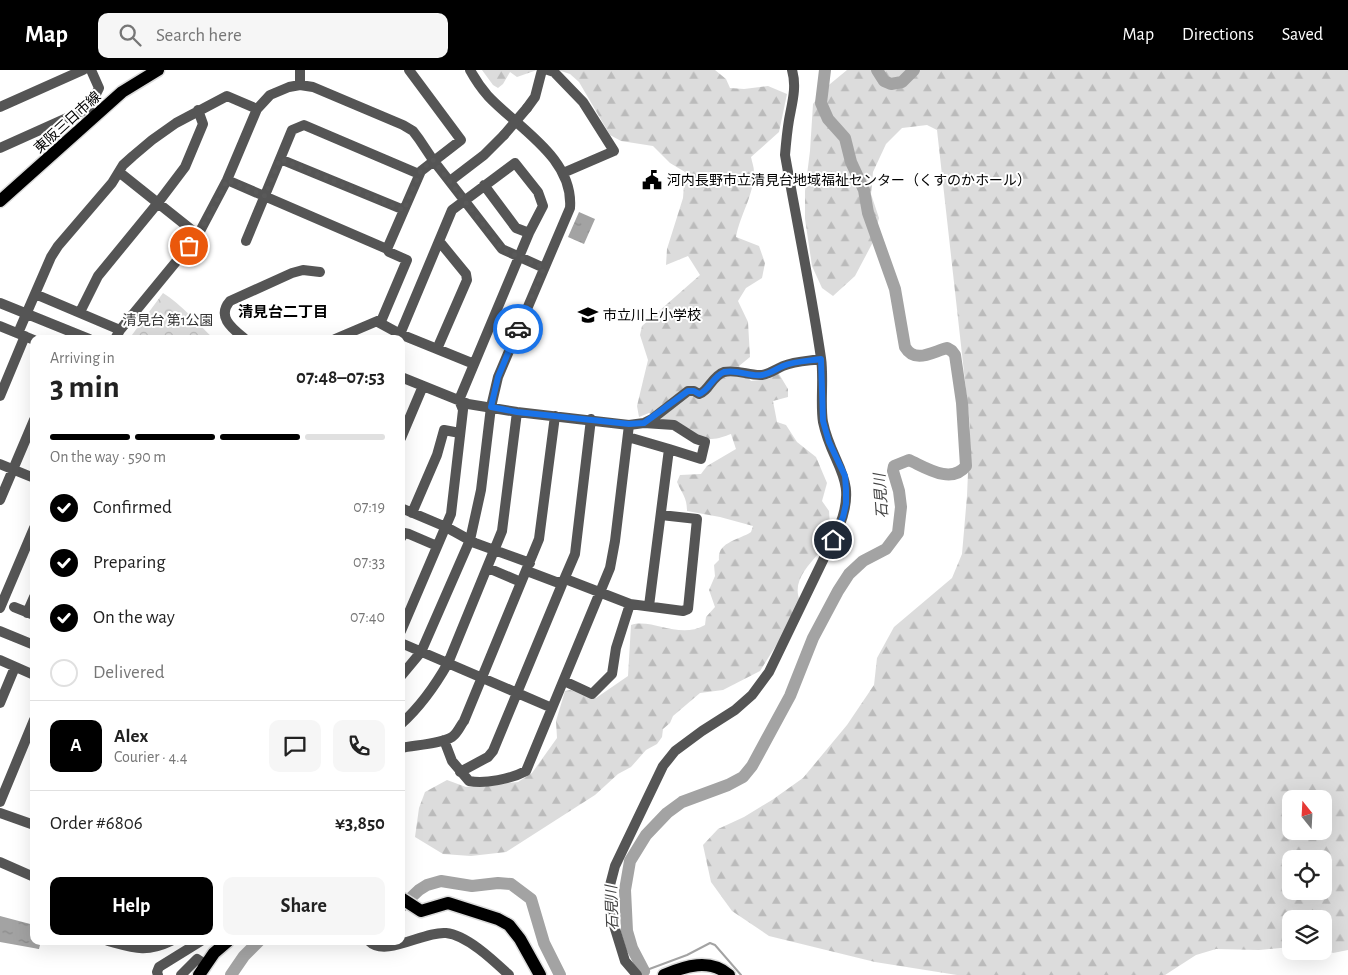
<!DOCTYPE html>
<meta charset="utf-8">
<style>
body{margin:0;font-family:"Alegreya Sans","Noto Sans JP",sans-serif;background:#f6f6f6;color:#222;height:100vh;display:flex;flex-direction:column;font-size:19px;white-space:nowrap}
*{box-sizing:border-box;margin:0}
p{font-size:16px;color:#767676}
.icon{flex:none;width:28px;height:28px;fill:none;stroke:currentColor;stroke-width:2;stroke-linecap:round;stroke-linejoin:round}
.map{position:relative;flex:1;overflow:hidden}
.panel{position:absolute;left:30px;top:265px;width:375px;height:610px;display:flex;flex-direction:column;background:#fff;border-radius:10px;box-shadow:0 5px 20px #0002}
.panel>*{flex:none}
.needle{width:32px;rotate:342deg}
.buttons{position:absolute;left:1282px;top:720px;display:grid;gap:10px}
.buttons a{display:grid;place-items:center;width:50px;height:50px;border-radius:10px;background:#fff;box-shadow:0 5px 20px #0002;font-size:25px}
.pin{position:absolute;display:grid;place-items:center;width:42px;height:42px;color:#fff;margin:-21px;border:2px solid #fff;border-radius:50%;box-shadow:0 1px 5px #0007}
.courier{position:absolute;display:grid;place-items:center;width:50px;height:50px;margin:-25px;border:4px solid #1a73e8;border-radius:50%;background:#fff;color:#222;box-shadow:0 1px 6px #0007}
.headline em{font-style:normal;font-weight:700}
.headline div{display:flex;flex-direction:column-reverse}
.headline{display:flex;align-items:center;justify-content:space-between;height:85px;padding:0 20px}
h1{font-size:32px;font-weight:700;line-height:38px}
.bar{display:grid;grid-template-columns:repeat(4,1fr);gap:8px 5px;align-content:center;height:60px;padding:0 20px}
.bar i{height:6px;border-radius:4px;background:#e0e0e0}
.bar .selected{background:#000}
.bar p{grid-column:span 4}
.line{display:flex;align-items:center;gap:12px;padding:0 20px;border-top:1px solid #e0e0e0}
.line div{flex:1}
.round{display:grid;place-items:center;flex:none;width:52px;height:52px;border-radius:10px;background:#f6f6f6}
ol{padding:0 20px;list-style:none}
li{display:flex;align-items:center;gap:15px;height:55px}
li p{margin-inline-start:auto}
li .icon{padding:5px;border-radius:50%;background:#000;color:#fff;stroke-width:4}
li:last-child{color:#767676}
li i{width:28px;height:28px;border:2px solid #e0e0e0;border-radius:50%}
.button{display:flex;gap:10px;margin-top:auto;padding:10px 20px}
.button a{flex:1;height:58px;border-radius:10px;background:#000;color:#fff;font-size:20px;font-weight:700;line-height:58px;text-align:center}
.button a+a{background:#f6f6f6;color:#222}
header{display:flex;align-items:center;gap:30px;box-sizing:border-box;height:70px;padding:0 25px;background:#000;color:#fff}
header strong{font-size:24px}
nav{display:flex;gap:28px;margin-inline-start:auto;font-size:18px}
.search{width:350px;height:45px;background:#f6f6f6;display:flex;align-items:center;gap:12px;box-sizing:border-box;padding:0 18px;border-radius:10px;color:#767676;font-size:19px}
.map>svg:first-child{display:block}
.forest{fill:url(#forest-firs);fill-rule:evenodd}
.park{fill:url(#park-crowns)}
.water{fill:url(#water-ripples)}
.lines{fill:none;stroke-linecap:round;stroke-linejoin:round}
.stream{stroke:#a3a3a3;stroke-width:2}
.river{stroke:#a3a3a3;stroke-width:12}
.major-casing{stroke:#dbdbdb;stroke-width:15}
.minor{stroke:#555;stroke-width:10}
.major{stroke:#000;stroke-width:12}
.minor-bridge{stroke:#555;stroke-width:10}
.done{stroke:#595959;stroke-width:5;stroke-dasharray:0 9}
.route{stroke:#1a73e8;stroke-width:6}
.labels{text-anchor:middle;stroke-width:4;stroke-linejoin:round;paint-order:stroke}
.street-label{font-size:14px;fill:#000;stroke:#fff}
.poi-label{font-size:14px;fill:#000;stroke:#fff;text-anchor:start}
.park-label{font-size:14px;fill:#333;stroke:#fff}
.neighbourhood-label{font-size:15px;font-weight:bold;fill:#000;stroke:#fff}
.water-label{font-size:15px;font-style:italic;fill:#444;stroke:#fff}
</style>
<header>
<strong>Map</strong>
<div class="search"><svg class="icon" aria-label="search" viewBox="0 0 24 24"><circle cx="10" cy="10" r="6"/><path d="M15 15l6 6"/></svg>Search here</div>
<nav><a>Map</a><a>Directions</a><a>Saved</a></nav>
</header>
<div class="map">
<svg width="1348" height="905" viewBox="0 0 1348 905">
<defs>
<pattern id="forest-firs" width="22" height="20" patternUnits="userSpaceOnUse" patternTransform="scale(1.25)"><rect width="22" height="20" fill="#dcdcdc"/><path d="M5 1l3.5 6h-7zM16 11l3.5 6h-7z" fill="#bbb"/></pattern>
<pattern id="park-crowns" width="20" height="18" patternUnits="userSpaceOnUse" patternTransform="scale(1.25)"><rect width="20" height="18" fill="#dcdcdc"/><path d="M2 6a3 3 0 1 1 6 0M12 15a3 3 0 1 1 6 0" fill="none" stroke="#bbb"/></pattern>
<pattern id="water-ripples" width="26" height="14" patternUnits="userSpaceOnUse" patternTransform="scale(1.25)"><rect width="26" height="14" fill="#a3a3a3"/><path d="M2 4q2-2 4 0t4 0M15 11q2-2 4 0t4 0" fill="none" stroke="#8b8b8b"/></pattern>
</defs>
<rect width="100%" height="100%" fill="#fff"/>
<path class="forest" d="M482,0H537L517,7L510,2L503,14L498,18L493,15Z
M558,0H715L726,9L730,18L744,19L768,16L787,24L779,62L751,87C752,92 754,97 754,102C754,125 740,145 736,167L759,176L765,193L762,208L746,218L738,231L748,252L750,287L739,296L751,311L769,309L774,304H779L788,319V327L773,331L777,352L786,355L797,372L816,387L827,413L822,431L829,441L830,456L819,466L816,474L818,484C806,498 792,513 800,531L794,547L760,601L723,620L700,623L673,646L670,653L663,659L662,667L657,674L646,680L631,697L618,704L595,725L506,782L471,786L443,784L415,767L419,738L425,722L447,710L466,717L518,712L532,703L557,668L556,651L565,621L570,620L596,628L628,606L631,555C653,548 679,570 705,555L706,547L715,537L709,520L715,506L714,495L719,490C717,472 739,470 751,462L753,456L720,447L687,441C687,427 682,424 677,412L680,405L701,404L707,396L736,379L731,364C725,366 718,369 712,369C698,369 662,351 649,343L639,347L637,336L648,290L640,265L642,256L700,205L688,186L666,195L667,179L683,128L685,102L670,93L653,76L621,71L610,65L579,12L570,4Z
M847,0H1348V880L1333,883L1324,880V849H1291V877L1259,880L1216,879L1196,885L1165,905H957L875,892L769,866L732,841L711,812L703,775L718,759L744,747L772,730L803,708L847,655L874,615L877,588L894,557L952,508L962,484L967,426L970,356L937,60L927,55L902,58L886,74L873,102L871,124L879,148L873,172L855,206L833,226L822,218L812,196L805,149V121L810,81L813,34L824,19ZM1291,729H1324V761H1291ZM1291,789H1324V821H1291Z"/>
<path class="park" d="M163,223C181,234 198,254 214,269H129Z"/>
<path class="water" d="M579,142L595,149L584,174L568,167Z
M0,846L34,855V871H41L39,879L0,872Z"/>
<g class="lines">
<path class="stream" d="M644,901L687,885L710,873L715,875L741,905"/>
<path class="river" d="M877,0L884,11L891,14L902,12L914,0
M401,837L419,820L427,815L441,811L472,816L498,813L511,814L531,829L544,873L560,905
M231,905L244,886L259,871
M639,905L644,901L632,878L627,861L625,820L630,791L646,765L667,743L682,732L728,715L743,707L752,696L790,626L813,568L838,521L849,504L863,491L886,479L898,463L901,437L899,421L893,401L894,396L909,390C925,397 951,415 966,396L962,333L955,285L952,281L947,278C932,282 915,294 905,277L895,219L868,143L864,120L851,92L845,68L828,49L821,33L825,0"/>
<defs>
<path id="major" d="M0,131L122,22L158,0
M401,828L421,841L448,833L498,849L509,855L520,869L540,905
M199,905L214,883L228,871
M664,905C685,896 710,888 729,905"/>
</defs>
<use href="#major" class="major-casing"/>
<path class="minor" d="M548,0L554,2L583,32L614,81L563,103
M300,15V0
M0,37L83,0
M527,38L535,27L542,0
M0,78L89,38L99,18L91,0
M280,89L404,140
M119,102L198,165
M227,110L387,179L389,182L407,190L382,249L335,269
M450,111L484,85L504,65
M484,115L516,158L529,163
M246,171L292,60L304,55L419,104
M387,179L421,101L461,70L409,0
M35,224L120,260
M0,233L89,269
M80,242L98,206L157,134L185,97L203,54L198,40
M378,252L400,264L474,294
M0,256L34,270
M18,263L51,187L58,176L112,113L123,95L133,86L152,70L176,53L227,26L257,39
M400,264L452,140L515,93L538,122L543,136L529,163L459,330L463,340L451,444L401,561
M115,269L120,260L198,165L227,110L257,39L270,25L289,17L300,15L313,17L403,55L413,61L419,69L433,90L502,179L544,198
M245,269C233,259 216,247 230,231L292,203L303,200L320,202
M437,279L467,210L466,204L439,171
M401,307L468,334L517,342L629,355L644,353L652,349L688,321H694L699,324C708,322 712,306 724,302C738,299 749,306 762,305C770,304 776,299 783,296C795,291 808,291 821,289
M0,326L25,266
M644,353L674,355L696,369L705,372L701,389L669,379
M628,367L669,379L649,536
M401,368L423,316
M0,394L34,408
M0,430L34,350
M401,438L446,457L475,473L530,493
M412,443L437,385L444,360L460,363
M401,468L404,463L409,464L437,476
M488,498L521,512
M527,501L556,512L568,510L630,534L683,541L688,539L697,449L661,445
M14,537L34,545
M0,538L34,458
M27,543L34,527
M0,561L34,575
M401,573L552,638
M0,590L34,605
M401,606L421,582L470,470L481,420L491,337L498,307L570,138C574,88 518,58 488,26C481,18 475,9 470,0
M564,611L592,624L612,604L616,578L630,534
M0,633L15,597
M401,654C421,636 435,616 448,593L502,461L517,342
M444,670L452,691L469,711C485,714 511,709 526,701L610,498L615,471L629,355
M401,678C415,675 441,674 452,667C458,663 460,656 464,651L539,469L555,346
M460,702L488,687L493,681L563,512L575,484L591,349
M0,732L34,650
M0,743L34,755
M0,792L34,807
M108,871C134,878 146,883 171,871
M369,871C385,888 424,861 446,863C467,865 494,891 509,905
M158,905L157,902L159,897L201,871
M181,905L197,889L206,895
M637,905L625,891L612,849L609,819L615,796L626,773L663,696L675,681L702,661L735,640L752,625L769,602L839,457C859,408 832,396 823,352C820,334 824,308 821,288C811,220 797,153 785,85C786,73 787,62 789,50C792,33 797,17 792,0"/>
<use href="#major" class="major"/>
<path class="minor-bridge" d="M504,65L527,38"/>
</g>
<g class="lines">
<path class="done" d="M189,176L209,147L227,110L265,126L280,89L404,140L421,100L433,90L502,179L544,198L518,259"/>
<path class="route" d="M518,259L498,307L491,337L517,342L629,354L644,353L688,321H694L699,324C708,322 713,306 724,302C738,299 749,307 762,305C770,304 776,299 783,296C795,291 808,291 821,289L823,351L829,372L845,406L846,419V434L843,447L833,470"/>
</g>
<defs>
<symbol id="civic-bare" viewBox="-9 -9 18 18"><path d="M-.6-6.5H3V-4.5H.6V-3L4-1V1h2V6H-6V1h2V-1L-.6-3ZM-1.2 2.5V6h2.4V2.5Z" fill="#000" stroke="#fff" stroke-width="2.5" paint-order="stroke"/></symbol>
<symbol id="school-bare" viewBox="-9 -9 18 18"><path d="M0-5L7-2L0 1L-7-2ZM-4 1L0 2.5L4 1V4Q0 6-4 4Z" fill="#000" stroke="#fff" stroke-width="2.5" paint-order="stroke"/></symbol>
</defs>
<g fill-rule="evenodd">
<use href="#civic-bare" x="638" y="96" width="28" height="28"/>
<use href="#school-bare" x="574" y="231" width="28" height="28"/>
</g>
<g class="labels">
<g class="street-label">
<text transform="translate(67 52) rotate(-42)" y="5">東阪三日市線</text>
</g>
<g class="poi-label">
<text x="667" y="115">河内長野市立清見台地域福祉センター（くすのかホール）</text>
<text x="603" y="250">市立川上小学校</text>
</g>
<g class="park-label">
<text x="168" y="255">清見台 第1公園</text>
</g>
<g class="neighbourhood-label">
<text x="283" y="247">清見台二丁目</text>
</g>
<g class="water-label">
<text transform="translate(881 426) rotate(-94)" y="5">石見川</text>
<text transform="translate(612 838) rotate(-92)" y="5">石見川</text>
</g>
</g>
</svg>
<div class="buttons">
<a><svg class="needle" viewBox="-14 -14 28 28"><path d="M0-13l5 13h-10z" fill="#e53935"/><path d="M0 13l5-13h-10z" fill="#767676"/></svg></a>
<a><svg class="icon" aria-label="locate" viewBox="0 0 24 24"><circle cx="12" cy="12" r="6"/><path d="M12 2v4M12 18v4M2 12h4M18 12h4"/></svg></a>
<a><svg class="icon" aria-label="layers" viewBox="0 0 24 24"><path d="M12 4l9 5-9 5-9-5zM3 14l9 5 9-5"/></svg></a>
</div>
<div class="pin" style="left:189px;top:176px;background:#ea580c"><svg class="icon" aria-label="bag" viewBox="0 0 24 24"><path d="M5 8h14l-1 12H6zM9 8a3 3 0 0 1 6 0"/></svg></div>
<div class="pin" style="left:833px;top:470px;background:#1f2937"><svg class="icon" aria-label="home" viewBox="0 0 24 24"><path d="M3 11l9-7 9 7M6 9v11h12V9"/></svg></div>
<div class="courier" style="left:518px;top:259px"><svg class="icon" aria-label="car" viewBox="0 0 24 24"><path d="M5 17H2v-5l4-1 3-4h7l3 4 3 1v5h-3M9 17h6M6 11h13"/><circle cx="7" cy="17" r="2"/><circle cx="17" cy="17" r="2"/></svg></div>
<section class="panel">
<div class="headline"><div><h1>3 min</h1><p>Arriving in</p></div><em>07:48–07:53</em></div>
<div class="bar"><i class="selected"></i><i class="selected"></i><i class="selected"></i><i></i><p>On the way · 590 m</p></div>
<ol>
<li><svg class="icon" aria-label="check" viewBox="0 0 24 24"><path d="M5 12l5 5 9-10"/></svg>Confirmed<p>07:19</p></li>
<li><svg class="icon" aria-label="check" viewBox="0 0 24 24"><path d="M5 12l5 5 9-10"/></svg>Preparing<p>07:33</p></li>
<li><svg class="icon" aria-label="check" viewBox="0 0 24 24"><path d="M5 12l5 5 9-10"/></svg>On the way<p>07:40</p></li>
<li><i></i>Delivered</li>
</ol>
<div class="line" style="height:90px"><b class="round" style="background:#000;color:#fff">A</b><div><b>Alex</b><p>Courier · 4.4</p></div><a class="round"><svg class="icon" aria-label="chat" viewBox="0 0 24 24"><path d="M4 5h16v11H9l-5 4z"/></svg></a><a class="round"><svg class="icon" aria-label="phone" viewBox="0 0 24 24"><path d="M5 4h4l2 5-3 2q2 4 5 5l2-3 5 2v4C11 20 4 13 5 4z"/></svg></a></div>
<div class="line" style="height:65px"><div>Order #6806</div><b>¥3,850</b></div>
<div class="button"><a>Help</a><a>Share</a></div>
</section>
</div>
